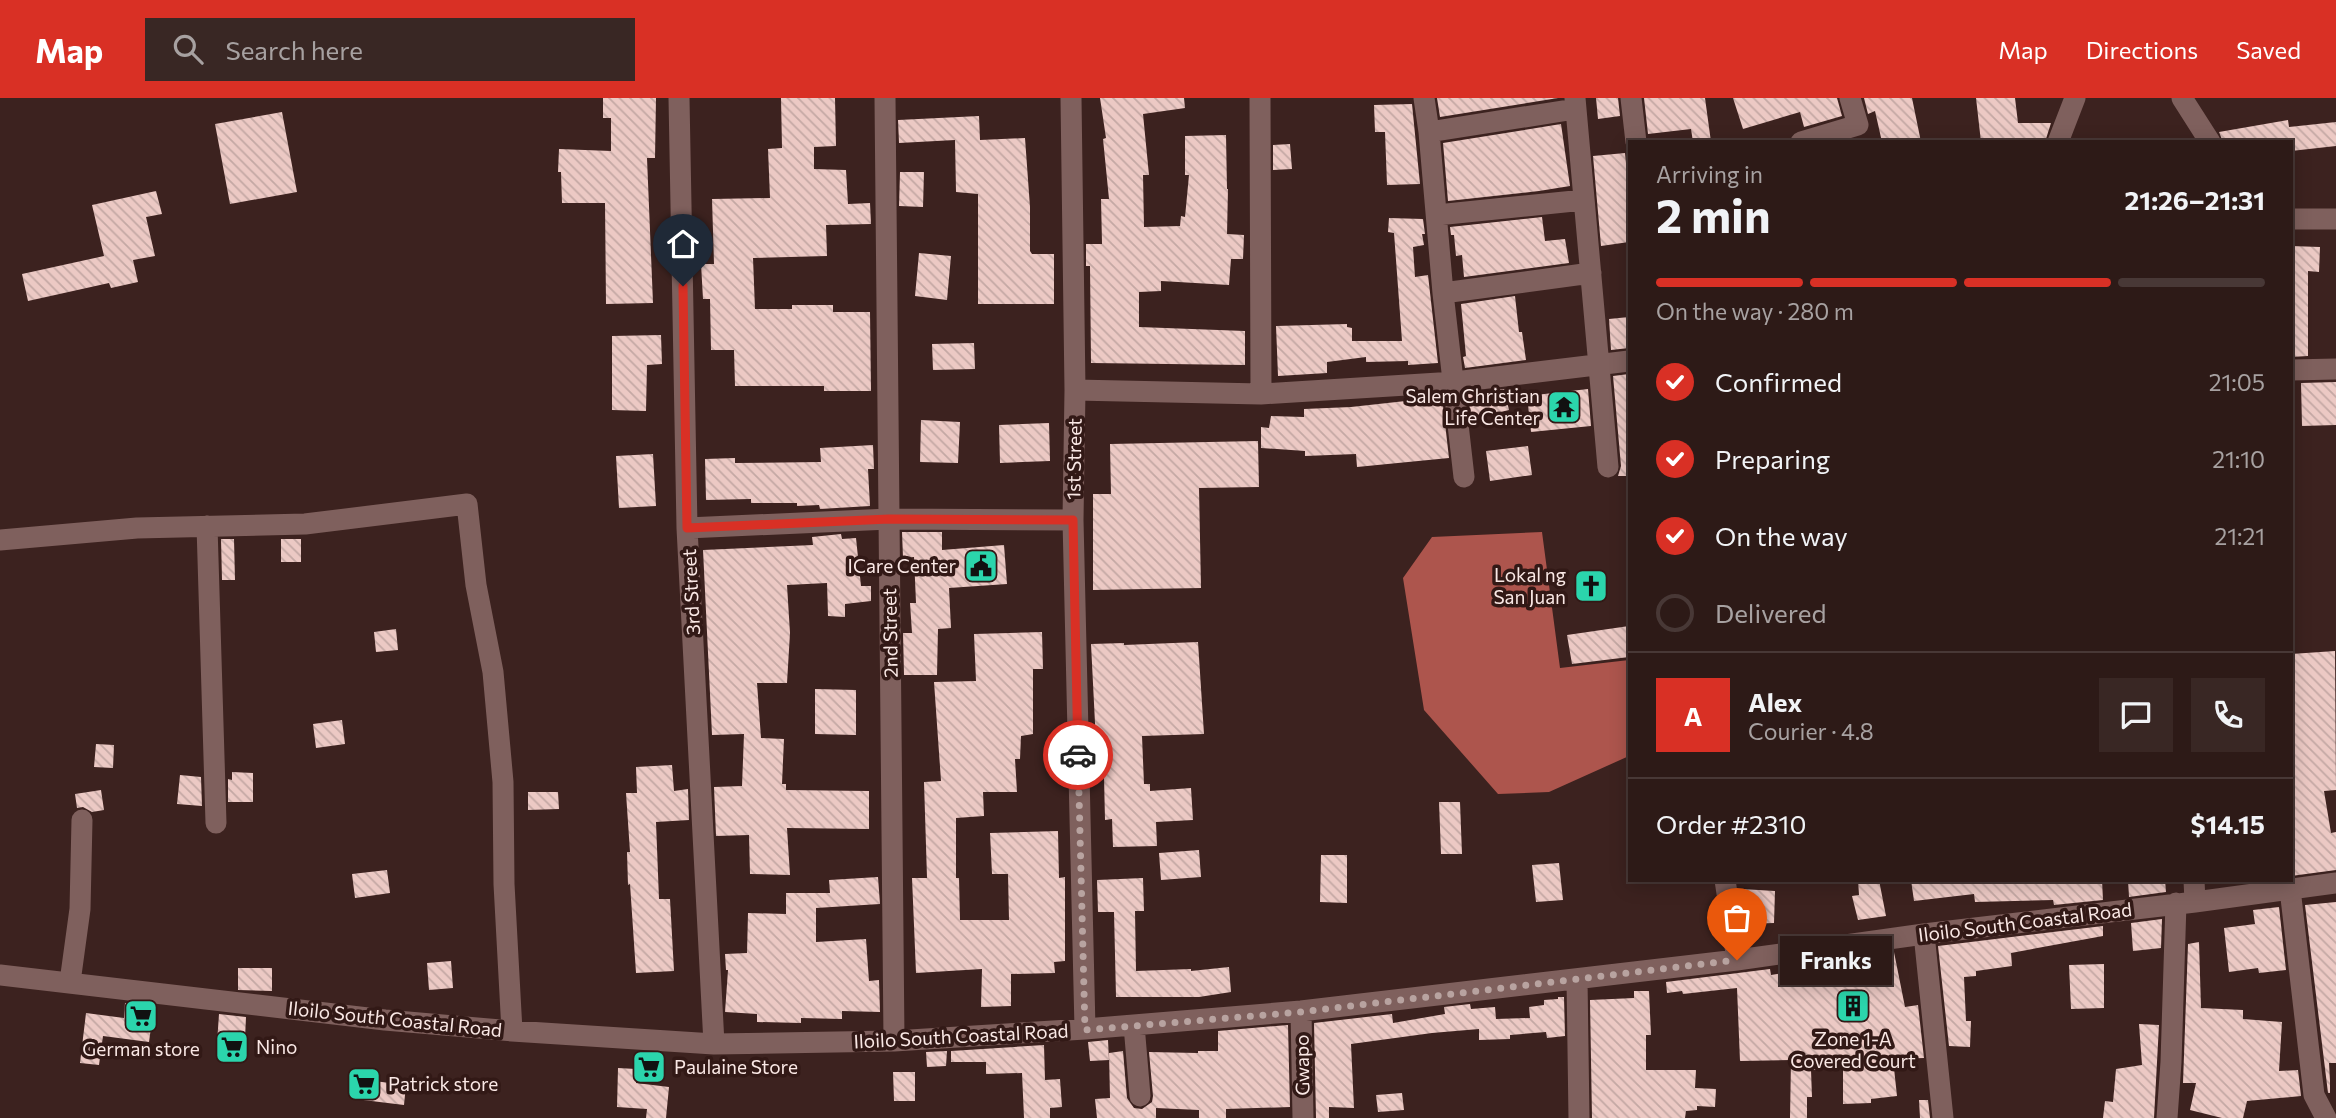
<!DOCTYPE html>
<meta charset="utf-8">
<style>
body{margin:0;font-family:Commissioner,sans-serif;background:#392724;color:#f1f3f6;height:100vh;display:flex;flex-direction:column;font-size:26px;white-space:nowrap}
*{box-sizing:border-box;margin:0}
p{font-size:23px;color:#a7a1a1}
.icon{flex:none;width:38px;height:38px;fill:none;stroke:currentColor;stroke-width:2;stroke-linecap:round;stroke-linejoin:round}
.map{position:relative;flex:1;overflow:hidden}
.panel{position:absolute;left:1628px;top:42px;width:665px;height:742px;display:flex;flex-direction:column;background:#2d1a17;border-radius:0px;box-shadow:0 4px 18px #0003,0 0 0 2px #483836}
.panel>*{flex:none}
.pin{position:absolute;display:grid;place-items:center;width:60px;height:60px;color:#fff;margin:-72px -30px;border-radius:50% 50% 50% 0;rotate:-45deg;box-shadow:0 0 7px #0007}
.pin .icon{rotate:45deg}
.courier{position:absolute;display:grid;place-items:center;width:70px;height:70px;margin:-35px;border:5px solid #d93025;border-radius:50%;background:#fff;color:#222;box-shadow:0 2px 9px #0007}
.bubble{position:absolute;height:49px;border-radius:0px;background:#2d1a17;box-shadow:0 4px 18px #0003,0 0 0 2px #483836;font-size:23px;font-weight:700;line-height:49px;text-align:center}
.headline em{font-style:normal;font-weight:700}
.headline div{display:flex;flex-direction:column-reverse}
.headline{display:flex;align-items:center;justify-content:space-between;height:119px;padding:0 28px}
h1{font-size:46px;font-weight:700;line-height:52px}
.bar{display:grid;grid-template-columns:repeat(4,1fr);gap:10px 7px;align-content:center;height:84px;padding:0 28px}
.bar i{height:9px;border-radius:5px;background:#483836}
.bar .selected{background:#d93025}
.bar p{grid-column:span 4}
.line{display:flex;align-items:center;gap:18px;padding:0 28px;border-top:2px solid #483836}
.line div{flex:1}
.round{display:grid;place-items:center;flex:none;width:74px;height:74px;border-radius:0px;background:#392724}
ol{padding:0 28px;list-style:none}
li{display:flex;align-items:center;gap:21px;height:77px}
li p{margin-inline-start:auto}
li .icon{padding:7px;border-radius:50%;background:#d93025;color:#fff;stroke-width:4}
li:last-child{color:#a7a1a1}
li i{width:38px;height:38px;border:4px solid #483836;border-radius:50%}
header{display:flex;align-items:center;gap:42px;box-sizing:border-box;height:98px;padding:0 35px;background:#d93025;color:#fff}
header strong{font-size:33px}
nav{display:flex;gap:38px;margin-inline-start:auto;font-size:24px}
.search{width:490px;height:63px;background:#392724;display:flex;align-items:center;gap:18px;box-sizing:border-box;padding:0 24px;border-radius:0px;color:#a7a1a1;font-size:26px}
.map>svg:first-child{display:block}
.water{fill:#ad554d}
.building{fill:url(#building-back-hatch)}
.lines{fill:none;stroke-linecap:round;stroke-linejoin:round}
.minor{stroke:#7f605d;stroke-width:21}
.done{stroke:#b8a3a0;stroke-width:7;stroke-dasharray:0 12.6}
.route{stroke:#d93025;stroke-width:9}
.labels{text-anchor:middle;stroke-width:7;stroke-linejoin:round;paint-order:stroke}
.poi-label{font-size:19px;fill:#fae8e5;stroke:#321916;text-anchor:end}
.street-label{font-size:19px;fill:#fae8e5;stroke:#321916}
</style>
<header>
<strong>Map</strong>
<div class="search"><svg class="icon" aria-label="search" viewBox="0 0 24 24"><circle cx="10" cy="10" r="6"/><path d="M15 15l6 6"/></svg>Search here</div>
<nav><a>Map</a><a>Directions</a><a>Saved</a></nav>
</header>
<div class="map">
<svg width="2336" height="1020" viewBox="0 0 2336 1020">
<defs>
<pattern id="building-back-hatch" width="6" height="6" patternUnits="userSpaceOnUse" patternTransform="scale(1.75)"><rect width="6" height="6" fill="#ecc9c4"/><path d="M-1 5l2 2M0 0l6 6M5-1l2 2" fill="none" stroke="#c4a8a4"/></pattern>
</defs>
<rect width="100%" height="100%" fill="#3c221f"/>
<path class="water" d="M1542,434L1560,570L1629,562V658L1549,694L1498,696L1424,612L1403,480L1432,439Z"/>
<path class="building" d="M603,0H656L655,60H647L653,205L606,206L605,105H562L561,74H558L559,51L611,53V20H603Z
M781,0H835L836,48L814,49V71L846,72L848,106L870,105L871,126L826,127L827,158L753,160L755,211H792V207H833V214H870L871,293H824V288H735L734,252H711L710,201H703L701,166H714L712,101L770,100L768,51L782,50Z
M1100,0H1184L1185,10L1143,16L1149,77H1143L1144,129L1180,128L1181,118L1185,119L1189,77H1185V38L1226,37L1227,91H1228L1227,136L1244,137L1243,161H1231L1229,187L1161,183V193L1139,194V229L1245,233V267L1091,265L1090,168H1086V146H1102L1101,101H1109L1103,41L1106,40Z
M1437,0H1558L1440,19Z
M1596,0H1618L1620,18L1598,21Z
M1644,0H1705L1711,44H1693L1691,31L1648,36Z
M1733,0H1837L1842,18L1804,29L1800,14L1743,31Z
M1864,0H1912L1921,44H1882L1875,13L1868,16Z
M1976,0H2015L2018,25H2051L2045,44H1981Z
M1412,6L1420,86L1387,87L1385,34H1375L1374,7Z
M282,14L297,94L230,106L215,26Z
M979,18L980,42L1025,40L1030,109V153L1032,156H1054V206H978V96L956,94L955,42L899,45L898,22Z
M2288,22L2289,29L2336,24V48L2291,53V44H2223L2219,34Z
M1561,26L1570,88L1539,93L1448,103L1443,45Z
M1290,46L1292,71L1273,72V47Z
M1625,55L1629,96V144L1601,148L1593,58Z
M900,74H924L923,109L899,108Z
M156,93L162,116L146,119L155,158L133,162L138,184L111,190L109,185L28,203L22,176L104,158L92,107Z
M1542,119L1545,143L1565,141L1569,165L1464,179L1462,157L1456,158L1454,137H1451L1450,129Z
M1389,120L1423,121L1425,136H1422L1424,147L1413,149L1415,179L1428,177L1438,265L1408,267V263L1366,264V259L1327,264V275L1278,278L1276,228L1347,226V229L1352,230V243H1402L1394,135L1388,134Z
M2291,148L2320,149L2319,174L2308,173V258L2291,259Z
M919,155L951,158L947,202L915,198Z
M1515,198L1519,234H1522L1526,262L1465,270L1463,259L1466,258L1461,206Z
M1629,219V250L1611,252L1609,221Z
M661,237L662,266L647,267L646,313L612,312V238Z
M974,245L975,271L933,272L932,246Z
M1629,276V378H1618L1621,368L1613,278Z
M2336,284V327L2302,328L2301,285Z
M1504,291L1509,312L1471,321L1468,296Z
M1588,291L1591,328L1531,334L1527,298Z
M1442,299L1449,360L1357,369L1356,356L1305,358V353L1261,350V329L1269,330L1271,318L1304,319V311L1351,309Z
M921,322L960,324L958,365L920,364Z
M1049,325L1050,363L1000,365L999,327Z
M1258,343L1259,389L1199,390L1201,490L1093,492V396H1111L1110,346Z
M873,347L874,371H868L870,408L820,411L819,407L797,408V405H751V401L706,402L705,361L735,360V365L821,364L820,350Z
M1528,348L1532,377L1490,383L1486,353Z
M653,356L656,408L619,410L616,358Z
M902,434H942V452L1004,447L1007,486L949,490L951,530L938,531L937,577H904L903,535H912L910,505H916L914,459L903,460Z
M841,436L842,441L856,440L861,488H871V503L845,506V519L828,518L827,485L787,487L790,535L787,585H757L761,640L784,641L782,686H786V692L869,693V731L787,730L790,777L750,776L749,737L716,738L714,689L742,688L744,636L712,637L703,452L813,447L812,439Z
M221,441H234L235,482H222Z
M281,441H301V464H281Z
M1629,528V559L1572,566L1567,537Z
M396,531L398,552L376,554L374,534Z
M1042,534L1043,571H1033V636L1021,638L1020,661H1015L1017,694H983L984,718L956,720V780H959L960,822H1009L1008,776H992L990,735L1058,733L1059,780L1065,779V863L1054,864L1055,875L1011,876V908L981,909L982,871L916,875L912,780H927L924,684L941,683L934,584L976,583L974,536Z
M1198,544L1204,636L1142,638L1144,686H1150V693L1191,690L1193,722L1156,724L1157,748L1113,749L1112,721L1105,722L1104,679H1093L1091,645H1096L1091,546L1124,545V547Z
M2335,553L2336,692L2324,693L2331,735L2336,734V772L2291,778V556Z
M815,591L856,592V637L815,636Z
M342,622L345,646L316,650L313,626Z
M96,646L114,647L113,670L94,669Z
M672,667L674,693L688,691L689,722L656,724L659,801H670L674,873L636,875L630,786L628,787L627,754H630L626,695H637L636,669Z
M232,674L253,675V704H228V681L232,682Z
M180,677L201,679L202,708L177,706Z
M101,692L104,712L92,714L83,709L77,710L75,696Z
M528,694H558L559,711L528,712Z
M1439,704H1460L1462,756H1441Z
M1199,752L1201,779L1161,782L1159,755Z
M1321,757H1347V805L1320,804Z
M1559,765L1563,802L1536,804L1532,767Z
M387,772L390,795L355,800L352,776Z
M878,779L880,806L816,810V844L866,841L869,883L879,882L880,914L842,913V921L801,920V925L757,924V916L725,914L728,872H726L725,856L747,855L748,815L786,816V795H830L829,782Z
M1143,780L1144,813H1135L1136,873L1191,871V873L1229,869L1231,894L1199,899H1116L1114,814H1098L1097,782Z
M1858,782H1879L1886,818L1858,822L1852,798L1859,797Z
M1911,782H2102L2103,802L2054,807L2053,802L1975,804L1974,796L1914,803Z
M2128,782H2165L2166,794L2129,799Z
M1742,791L1775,793L1774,825L1745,826Z
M2336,804V965H2329L2330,983V995H2328L2305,807Z
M2279,809L2286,872L2259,875L2258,870L2229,874L2224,830L2255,826L2253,812Z
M2162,821L2161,850L2133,853L2131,825Z
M2103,828V838L2011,855L2012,868L1976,873V878L1964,879L1966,923H1971L1970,949L1949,948L1938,848Z
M2199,844L2201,910L2243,912V921L2282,924L2279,973L2298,972L2301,998L2247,1003L2243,1020H2222L2190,1012L2196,985H2183L2188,846Z
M1894,854L1905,909L1918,907L1924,960L1893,961L1897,998L1871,1001V1005L1843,1006V969L1811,972L1812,999H1807V1020H1790L1791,962L1740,963L1737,890L1683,896L1682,893L1667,895L1666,884L1770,871L1771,877L1849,865L1848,862Z
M451,863L453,890L429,892L427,865Z
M2104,866V910L2071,911L2069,867Z
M238,870H272V893L238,892Z
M1634,893H1649L1651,937H1646V972H1696L1695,990L1716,991L1715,1009L1697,1008V1012L1686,1013L1685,1020H1592L1590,902L1634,900Z
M1558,899H1564L1565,938L1547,940L1546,934L1510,937V941L1479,942V931L1432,935L1351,946L1354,1010L1329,1009V1020H1316L1314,925L1392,916L1393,925L1445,916L1444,909L1470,906L1471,911L1495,909L1496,921L1530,920L1529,909L1544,907V902L1558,901Z
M125,905L154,908L149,944L103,938L99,967L80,965L86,915L124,920Z
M219,916L246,919L244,962L216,960Z
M2139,926L2159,927L2154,1020H2103L2105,1003L2113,1004L2116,971L2142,967Z
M1288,927L1290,1009L1226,1011V1020H1199V1012L1156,1010V1020H1097L1095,1001L1110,1000L1109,955L1123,953L1127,1000L1134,1010L1142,1011L1152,1004L1153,998L1149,954L1198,955V953H1218V933Z
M1108,942L1109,962L1090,963L1088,944Z
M1044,947L1045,982L1060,981L1062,1009L1050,1010V1020H1024L1022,975L986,976V964H951V953Z
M947,953L946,968L927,969L926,954Z
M618,970L636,971V985L669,989L666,1020H646L647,1011L617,1009Z
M893,974H915V1003H894Z
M358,981L406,987L404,1007L355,1001Z
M1402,995L1404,1012L1378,1014L1376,997Z
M1919,1002H1928L1930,1020H1920Z"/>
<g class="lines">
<path class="minor" d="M679,0L687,430L714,946
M885,0L894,943
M1071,0L1075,292L1073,422L1085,931
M1260,0L1261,296
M1424,0L1429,34L1443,195L1464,379
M1575,0L1608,369
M1631,0L1636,44
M2182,0L2210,44
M1429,34L1575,11
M1801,44L1858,27L1850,0
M2058,44L2075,0
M1437,117L1584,102
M2291,121H2336
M1443,195L1591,175
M2291,272L2336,271
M1075,292L1261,296L1455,284L1629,263
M207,428L216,725
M687,430L889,421L1073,422
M0,442L137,430L305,426L467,406L476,487L493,574L503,684L504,786L512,933
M1725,782L1737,862
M2194,782L2195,804
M2290,791L2314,997L2326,1020
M1924,836L1943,1020
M0,877L385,922L512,933L714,946L894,943L1085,931L1301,913L1737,862L1924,836L2195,804L2336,785
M1577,881L1579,1020
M70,884L80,811L82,722
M1301,913L1303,1020
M1134,927L1140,998
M2167,1020L2171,964L2176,805"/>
</g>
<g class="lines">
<path class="done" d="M1078,657L1085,932L1301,914L1737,862"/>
<path class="route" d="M683,188L687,430L889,421L1073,422L1078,657"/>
</g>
<defs>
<symbol id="temple-square" viewBox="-11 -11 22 22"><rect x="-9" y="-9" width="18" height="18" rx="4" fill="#2bd5ac" stroke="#321916"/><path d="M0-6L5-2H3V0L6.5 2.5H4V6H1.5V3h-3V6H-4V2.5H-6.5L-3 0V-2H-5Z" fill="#111"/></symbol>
<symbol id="civic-square" viewBox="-11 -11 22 22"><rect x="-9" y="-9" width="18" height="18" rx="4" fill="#2bd5ac" stroke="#321916"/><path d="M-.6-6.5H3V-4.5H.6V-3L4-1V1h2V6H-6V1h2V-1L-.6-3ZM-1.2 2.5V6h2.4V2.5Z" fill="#111"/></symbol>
<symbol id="church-square" viewBox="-11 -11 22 22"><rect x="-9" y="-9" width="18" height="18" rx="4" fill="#2bd5ac" stroke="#321916"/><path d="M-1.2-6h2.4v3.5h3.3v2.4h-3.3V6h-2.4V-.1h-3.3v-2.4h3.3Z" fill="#111"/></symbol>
<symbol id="building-square" viewBox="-11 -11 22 22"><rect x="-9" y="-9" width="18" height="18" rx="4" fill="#2bd5ac" stroke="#321916"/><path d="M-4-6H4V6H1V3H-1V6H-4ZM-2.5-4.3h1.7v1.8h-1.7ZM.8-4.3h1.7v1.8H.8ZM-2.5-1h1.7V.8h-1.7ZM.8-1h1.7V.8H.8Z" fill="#111"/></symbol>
<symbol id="supermarket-square" viewBox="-11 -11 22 22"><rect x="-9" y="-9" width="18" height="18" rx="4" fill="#2bd5ac" stroke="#321916"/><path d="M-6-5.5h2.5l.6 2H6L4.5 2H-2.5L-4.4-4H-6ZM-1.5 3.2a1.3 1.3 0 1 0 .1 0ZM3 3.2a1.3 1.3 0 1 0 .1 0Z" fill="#111"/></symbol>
</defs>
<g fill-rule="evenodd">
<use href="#temple-square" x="1545" y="290" width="38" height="38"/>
<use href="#civic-square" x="962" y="449" width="38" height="38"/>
<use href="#church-square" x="1572" y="469" width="38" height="38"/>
<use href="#building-square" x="1834" y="889" width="38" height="38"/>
<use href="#supermarket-square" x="122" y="899" width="38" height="38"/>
<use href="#supermarket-square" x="213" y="930" width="38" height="38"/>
<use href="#supermarket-square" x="630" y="950" width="38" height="38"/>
<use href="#supermarket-square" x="345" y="967" width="38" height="38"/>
</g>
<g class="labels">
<g class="poi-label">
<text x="1540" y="305">Salem Christian<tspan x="1540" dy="22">Life Center</tspan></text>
<text x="956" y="475">ICare Center</text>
<text x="1566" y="484">Lokal ng<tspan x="1566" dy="22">San Juan</tspan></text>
<text x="1853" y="948" text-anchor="middle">Zone 1-A<tspan x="1853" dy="22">Covered Court</tspan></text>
<text x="256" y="956" text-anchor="start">Nino</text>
<text x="141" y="958" text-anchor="middle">German store</text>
<text x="674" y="976" text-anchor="start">Paulaine Store</text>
<text x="388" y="993" text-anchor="start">Patrick store</text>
</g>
<g class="street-label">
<text transform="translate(1074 361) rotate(-89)" y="7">1st Street</text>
<text transform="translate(691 494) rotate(-93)" y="7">3rd Street</text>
<text transform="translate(890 535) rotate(-91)" y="7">2nd Street</text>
<text transform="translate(2025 824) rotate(-7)" y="7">Iloilo South Coastal Road</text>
<text transform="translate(395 921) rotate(6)" y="7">Iloilo South Coastal Road</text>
<text transform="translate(961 938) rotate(-3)" y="7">Iloilo South Coastal Road</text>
<text transform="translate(1302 967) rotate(-91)" y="7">Gwapo</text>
</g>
</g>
</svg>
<div class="pin" style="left:1737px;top:862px;background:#ea580c"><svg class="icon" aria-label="bag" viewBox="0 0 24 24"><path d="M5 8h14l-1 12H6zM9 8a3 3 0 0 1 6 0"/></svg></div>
<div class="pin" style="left:683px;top:188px;background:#1f2937"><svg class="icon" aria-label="home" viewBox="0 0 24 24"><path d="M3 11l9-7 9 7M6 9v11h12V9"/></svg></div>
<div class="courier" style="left:1078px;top:657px"><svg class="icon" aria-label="car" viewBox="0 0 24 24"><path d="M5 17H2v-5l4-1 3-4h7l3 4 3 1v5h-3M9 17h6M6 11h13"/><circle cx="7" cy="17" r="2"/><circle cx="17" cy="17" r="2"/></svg></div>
<div class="bubble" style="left:1780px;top:838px;width:112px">Franks</div>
<section class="panel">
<div class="headline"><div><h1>2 min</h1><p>Arriving in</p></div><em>21:26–21:31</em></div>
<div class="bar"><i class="selected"></i><i class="selected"></i><i class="selected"></i><i></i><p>On the way · 280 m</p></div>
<ol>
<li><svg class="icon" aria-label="check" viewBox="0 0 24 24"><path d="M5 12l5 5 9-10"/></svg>Confirmed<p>21:05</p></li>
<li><svg class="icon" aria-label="check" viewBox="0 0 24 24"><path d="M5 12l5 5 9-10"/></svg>Preparing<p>21:10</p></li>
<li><svg class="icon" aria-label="check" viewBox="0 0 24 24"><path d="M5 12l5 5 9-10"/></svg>On the way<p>21:21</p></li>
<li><i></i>Delivered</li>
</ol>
<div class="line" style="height:126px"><b class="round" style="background:#d93025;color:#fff">A</b><div><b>Alex</b><p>Courier · 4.8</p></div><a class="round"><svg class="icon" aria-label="chat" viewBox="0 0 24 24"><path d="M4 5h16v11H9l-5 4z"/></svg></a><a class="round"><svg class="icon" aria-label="phone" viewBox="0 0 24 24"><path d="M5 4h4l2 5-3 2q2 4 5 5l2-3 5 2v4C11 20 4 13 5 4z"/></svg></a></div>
<div class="line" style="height:91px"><div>Order #2310</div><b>$14.15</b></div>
</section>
</div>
